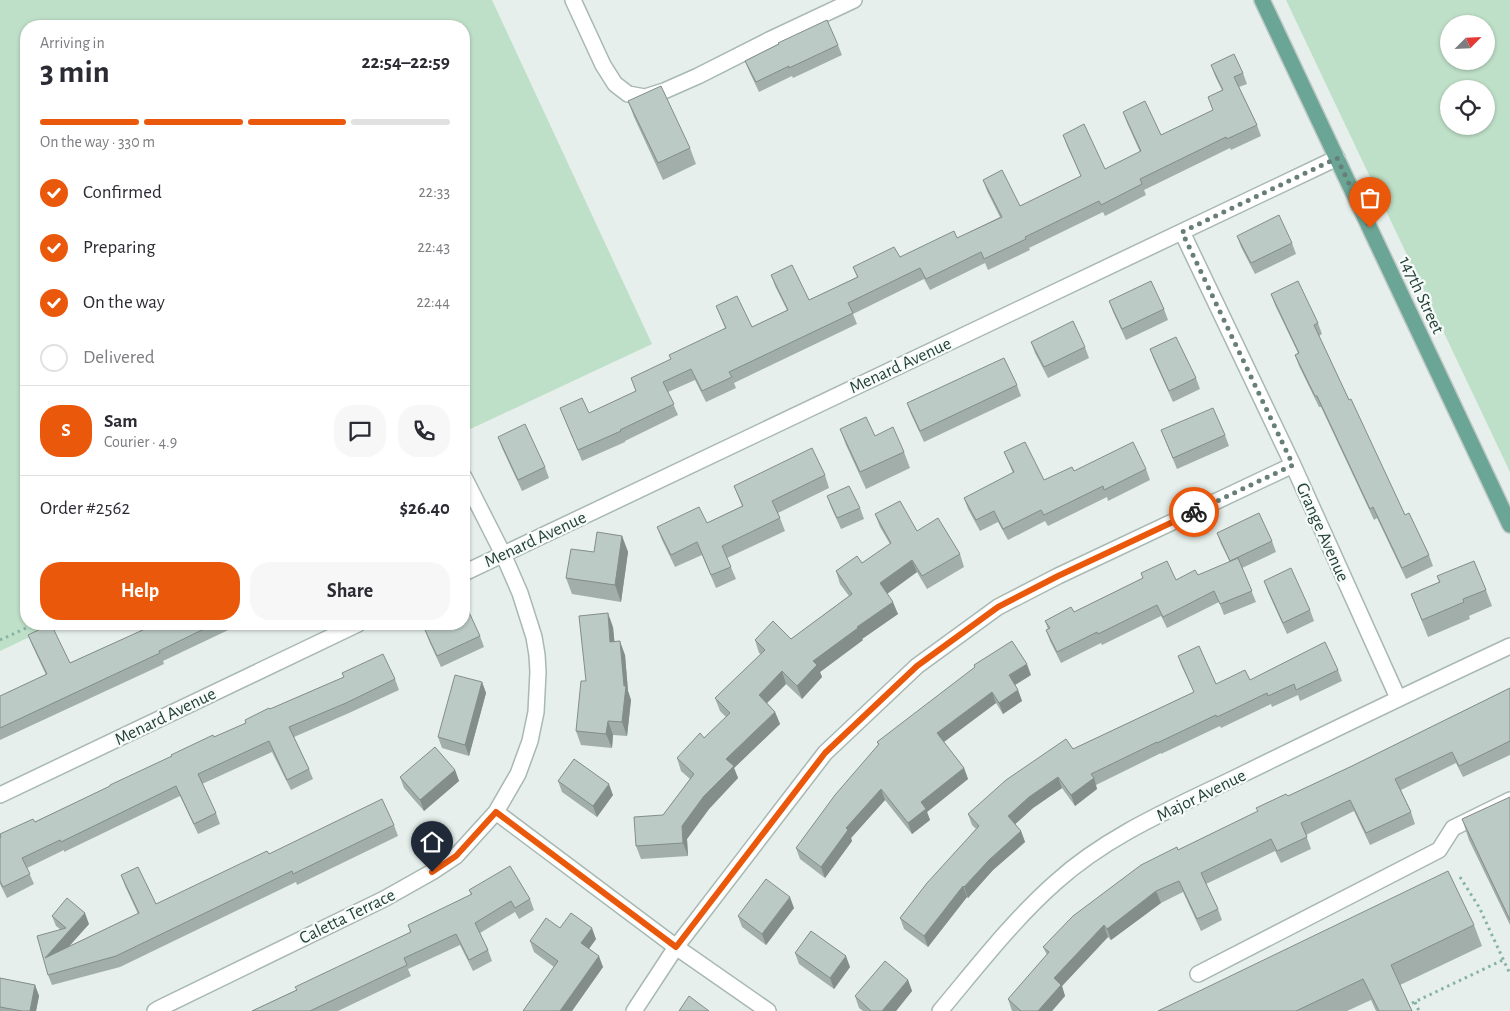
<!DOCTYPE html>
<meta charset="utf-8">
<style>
body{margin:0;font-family:"Alegreya Sans",sans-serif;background:#f7f7f7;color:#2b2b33;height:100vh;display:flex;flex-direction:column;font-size:19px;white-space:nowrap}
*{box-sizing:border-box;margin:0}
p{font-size:16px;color:#7c7c81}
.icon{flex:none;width:28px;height:28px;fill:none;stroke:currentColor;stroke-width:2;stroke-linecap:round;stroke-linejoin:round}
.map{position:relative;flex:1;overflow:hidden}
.drawer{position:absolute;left:20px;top:20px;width:450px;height:610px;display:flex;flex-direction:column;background:#fff;border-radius:20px;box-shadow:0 1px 4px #0004}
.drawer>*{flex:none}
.needle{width:32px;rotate:66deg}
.fabs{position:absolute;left:1440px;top:15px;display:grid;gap:10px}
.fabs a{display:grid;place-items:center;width:55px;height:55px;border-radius:50%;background:#fff;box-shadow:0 1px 4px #0004;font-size:25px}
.pin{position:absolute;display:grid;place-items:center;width:42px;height:42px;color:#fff;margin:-51px -21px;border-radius:50% 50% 50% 0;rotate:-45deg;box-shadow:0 0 5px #0007}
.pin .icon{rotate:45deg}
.courier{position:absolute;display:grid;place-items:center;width:50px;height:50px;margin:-25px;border:4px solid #ea580c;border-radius:50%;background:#fff;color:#222;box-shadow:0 1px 6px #0007}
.overview em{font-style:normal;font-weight:600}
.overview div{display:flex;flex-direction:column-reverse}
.overview{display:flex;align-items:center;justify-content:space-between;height:85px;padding:0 20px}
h1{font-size:32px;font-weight:600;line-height:38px}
.bar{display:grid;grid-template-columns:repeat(4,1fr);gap:8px 5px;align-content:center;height:60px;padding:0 20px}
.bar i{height:6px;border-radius:4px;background:#e1e1e2}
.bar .selected{background:#ea580c}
.bar p{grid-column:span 4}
.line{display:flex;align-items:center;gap:12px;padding:0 20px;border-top:1px solid #e1e1e2}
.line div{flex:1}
.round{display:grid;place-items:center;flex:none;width:52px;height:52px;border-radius:20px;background:#f7f7f7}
ol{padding:0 20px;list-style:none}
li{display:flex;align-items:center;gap:15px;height:55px}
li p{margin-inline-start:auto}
li .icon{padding:5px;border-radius:50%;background:#ea580c;color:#fff;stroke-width:4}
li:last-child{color:#7c7c81}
li i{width:28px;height:28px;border:2px solid #e1e1e2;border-radius:50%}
.action{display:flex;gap:10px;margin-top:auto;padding:10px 20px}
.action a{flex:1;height:58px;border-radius:20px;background:#ea580c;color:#fff;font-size:20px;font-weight:600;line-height:58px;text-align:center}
.action a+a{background:#f7f7f7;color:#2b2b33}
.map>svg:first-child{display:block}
.green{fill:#bfe0c8;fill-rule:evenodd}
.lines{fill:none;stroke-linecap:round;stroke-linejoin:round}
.minor-casing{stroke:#a8b8b2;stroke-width:18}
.major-casing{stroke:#c2cac8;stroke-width:18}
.path{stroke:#86b3a5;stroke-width:3;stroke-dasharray:2.5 4;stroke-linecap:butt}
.minor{stroke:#fff;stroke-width:15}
.major{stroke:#6aa596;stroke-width:15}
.wall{fill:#a1aea9}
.shaded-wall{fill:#838d89}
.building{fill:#bbcac4;stroke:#838d89}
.done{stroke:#687f78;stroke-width:5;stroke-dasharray:0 9}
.route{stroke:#ea580c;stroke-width:6}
.labels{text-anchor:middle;stroke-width:4.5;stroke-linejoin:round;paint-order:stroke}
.street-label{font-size:18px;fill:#24423a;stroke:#f7fbf9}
</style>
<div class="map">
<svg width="1510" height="1011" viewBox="0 0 1510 1011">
<rect width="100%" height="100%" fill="#e6efeb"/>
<path class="green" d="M0,0H492L652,344L464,432V26H26V624H57L0,651Z
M1286,0H1510V472ZM1449,24H1486V61H1449ZM1449,89H1486V126H1449Z"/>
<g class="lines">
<defs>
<path id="minor" d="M573,0L603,65L615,84L628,94L645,97L664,91L698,76L769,40L854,0
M1182,232L1293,465L1398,698
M464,573L1337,158
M0,795L358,624
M496,812L676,947L768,1011
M1198,974L1439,850L1453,828L1510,800
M155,1011L160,1008L384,899L432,872L456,856L496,812L518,774L530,741L536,712L538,672L537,655L534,637L520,593L503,554L464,477
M634,1011L676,947L825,753L917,666L998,607L1058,576L1293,465
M940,1011C977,967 1013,920 1056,882C1109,834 1178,806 1241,775C1331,731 1420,688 1510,646"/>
<path id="major" d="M1262,0L1510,525"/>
</defs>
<use href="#minor" class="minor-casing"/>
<use href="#major" class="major-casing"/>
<path class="path" d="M0,640L35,624
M1460,877L1479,907L1510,974
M1415,1002L1419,1011
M1406,1006L1503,960"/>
<use href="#minor" class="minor"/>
<use href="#major" class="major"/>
</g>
<path class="wall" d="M838,45L842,55L793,78L792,76L759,92L749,71L745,61Z
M1211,65L1243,73L1247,84L1239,87L1257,125L1261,136L1231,150L1230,148L1144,190L1146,195L1105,216L1103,212L1029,248L1030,250L988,270L985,263L930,290L924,279L853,314L857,324L734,383L736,388L706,402L695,380L668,392L678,415L625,441V442L582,461L560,408L589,413L636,391L631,378L671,360L725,328L716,306L752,327L787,310L775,286L771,275L809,300L857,277L853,267L900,257L957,238L1000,217L987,191L983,180L1020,206L1081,176L1067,146L1063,135L1105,169L1140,152L1127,123L1123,112L1161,135L1213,110L1208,97L1222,90L1215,76Z
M628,101L690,148L696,164L663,180L634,117Z
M1237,236L1292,243L1296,254L1255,274L1241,247Z
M1271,294L1318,323L1322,334L1319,336L1349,400L1405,515L1429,555L1433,566L1406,579L1377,518L1374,520L1321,407H1319L1299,366L1295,355L1298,353L1275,305Z
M1109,301L1164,309L1168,320L1126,340L1113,312Z
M1031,342L1085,347L1089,358L1048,378L1035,353Z
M1150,349L1196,378L1200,389L1173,402L1154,360Z
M1017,385L1021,396L924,442L911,414L907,403Z
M840,429L875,436L904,452L910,468L866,489L846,445Z
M1161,430L1225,435L1229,446L1177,469Z
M498,437L545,467L549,478L522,491L502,448Z
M1004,452L1044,480L1074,471L1146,469L1150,480L1108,501L1107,497L1048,526L1045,521L1008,540L998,522L980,531L968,509L964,498L1013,473Z
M825,475L829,488L778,513L785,531L727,558L736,579L716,588L702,555L675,567L662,540L657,527L707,523L742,506L734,486Z
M827,496L860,508L864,519L841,529L831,507Z
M875,514L917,531L960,554L964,567L927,589L917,572L887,594L898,614L862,639L863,640L820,672L822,677L802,699L786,684L767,703L775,712L780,724L734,768L738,778L709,809L687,839L688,856L641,859L636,846L663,815L690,779L681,771L677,758L704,738L726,717L720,711L715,698L761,654L759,653L755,640L791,639L849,596L840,584L836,571L862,563L890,544L880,527Z
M1217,533L1272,541L1276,552L1242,568L1256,602L1224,615L1219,602L1167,628L1161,616L1102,645L1101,643L1061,663L1050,641L1046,630L1048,629L1045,621L1074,612L1143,578L1141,573L1176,580L1198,575L1230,562L1221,544Z
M622,536L628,552L621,602L572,594L566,578Z
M1437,576L1486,590L1492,606L1469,616L1470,619L1428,637L1411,594L1439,582Z
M1264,581L1310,610L1314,621L1287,634L1268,592Z
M156,624H241L163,661L164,664L0,740V696L46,675L32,645L28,635L70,663Z
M613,627L614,641L625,655L628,691L631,700L627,736L613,735L612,748L581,745L576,731L586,681Z
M425,630L480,636L484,647L441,667L429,641Z
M1178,656L1216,684L1338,670L1342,681L1300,701L1298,695L1272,707L1271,704L1221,728L1220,726L1161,754V753L1096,785L1097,789L1075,806L1062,788L1033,808L1015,824L1021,831L1025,842L993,870L968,898L967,897L928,947L904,929L900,918L976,829L972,825L968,814L1073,749L1194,692L1182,667Z
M342,673L395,679L399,690L349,713L294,737L309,769L313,779L291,790L272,752L202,784L216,813L220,824L198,834L180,796L64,852V850L27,868L34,884L7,898L0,884V838L246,723L270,709L344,677Z
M1031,675L1015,685L1018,690L1022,701L1003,714L996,703L944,742L964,768L968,779L927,812L930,820L912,834L885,800L851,838L852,841L825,878L800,859L796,848L878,745L877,742Z
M482,682L486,693L469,756L442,748L438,737Z
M1510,688V755L1463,777L1456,763L1401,790L1411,812L1415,824L1370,845L1354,811L1306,835L1311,849L1281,863L1275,851L1206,884L1218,909L1222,920L1201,931L1183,892L1161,903L1111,940L1108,937L1062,986L1065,996L1052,1011H1012L1008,999L1047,955L1043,947L1178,850L1257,812L1288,796L1352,766Z
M455,770L459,781L424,811L404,788L400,777Z
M558,781L613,795L597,817L562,792Z
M1510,797V925L1469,840L1462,819Z
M394,825L398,836L297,885L296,882L120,967L52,985L48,975L60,929L56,926L52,916L89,924L68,947L138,914L125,886L121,875L156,904L269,854Z
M469,890L530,899L534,910L519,919L515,912L480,933L488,950L492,961L473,971L460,945L408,969L411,976L338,1011H252L296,990L410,932L408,925L471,895Z
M794,908L766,945L742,927L738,916Z
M1474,925L1482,946L1400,985L1412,1011H1376L1371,1000L1347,1011H1158Z
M560,928L596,939L589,949L603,967L572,1011H523L554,967L534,952L530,941Z
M795,953L850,967L834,989L799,964Z
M0,978L35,985L39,996L36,1011H0Z
M908,980L912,991L896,1011H863L859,1008L855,996Z"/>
<path class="shaded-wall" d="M622,536L628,552L621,602L615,585Z
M912,560L917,572L884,596L880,583Z
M893,602L898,614L862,639L863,640L820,672L822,677L802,699L797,686L813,661L857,627Z
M608,613L613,627L616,656L610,642Z
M620,641L625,655L628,691L631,700L627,736L622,722L624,686Z
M1027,664L1031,675L1013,686L1009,675Z
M782,671L786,684L763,707L759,695Z
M482,682L486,693L469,756L465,745Z
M1018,690L1022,701L1003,714L999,703Z
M992,692L996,703L941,744L937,733Z
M775,712L780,724L734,768L738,778L709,809L687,839L688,856L683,843L682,826L726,759Z
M608,721L613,735L612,748L606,734Z
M964,768L968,779L927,812L930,820L912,834L908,823L921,802Z
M455,770L459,781L424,811L420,800Z
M1058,777L1062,788L1033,808L1012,827L1008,816L1029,797Z
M1094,778L1097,789L1075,806L1071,795Z
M609,784L613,795L597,817L593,806Z
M881,789L885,800L851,838L852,841L825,878L821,867L846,828Z
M1021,831L1025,842L993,870L968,898L964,887L989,860Z
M963,886L967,897L928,947L924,936Z
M1156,891L1161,903L1111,940L1107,929Z
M790,897L794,908L766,945L762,934Z
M85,913L89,924L49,969L45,958Z
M1104,925L1108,937L1062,986L1065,996L1052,1011H1038L1054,978Z
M592,928L596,939L585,954L581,943Z
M599,956L603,967L572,1011H560Z
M846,956L850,967L834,989L830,978Z
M908,980L912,991L896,1011H882Z
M35,985L39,996L36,1011H30Z"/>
<path class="building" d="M827,20L838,45L789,68V66L756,82L745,61L779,44L778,43Z
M1234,54L1243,73L1234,77L1257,125L1227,139L1226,137L1140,179L1142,184L1101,205L1099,201L1025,237L1026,239L984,259L981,252L926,279L920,268L848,303L853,313L729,372L732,377L702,391L691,369L663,382L674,404L620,430L621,431L578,450L560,408L582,398L589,413L636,391L631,378L671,359L669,355L726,328L716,306L737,296L752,327L788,310L771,275L792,265L809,300L858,277L853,267L894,247L900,257L954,231L957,238L1002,217L983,180L1002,170L1020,206L1081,176L1063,135L1084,124L1105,169L1141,151L1123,112L1145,101L1161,135L1213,110L1208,97L1223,90L1211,65Z
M661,86L690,148L658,163L628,101Z
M1279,215L1292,243L1251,263L1237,236Z
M1151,281L1164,309L1122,329L1109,301Z
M1298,281L1318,323L1314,325L1349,400L1351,399L1405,515L1409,513L1429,555L1402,568L1373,507L1370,509L1317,396H1315L1295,355L1299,353L1271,294Z
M1073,321L1085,347L1044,367L1031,342Z
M1176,337L1196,378L1169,391L1150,349Z
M1004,358L1017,385L920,431L907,403Z
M1213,408L1225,435L1173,458L1161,430Z
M866,417L875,436L893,427L904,452L860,472L840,429Z
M525,424L545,467L518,480L498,437Z
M1025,442L1044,480L1072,467L1074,471L1133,442L1146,469L1104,490L1103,486L1044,515L1041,510L1003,529L994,511L976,520L964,498L1014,472L1004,452Z
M812,448L825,475L772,501L780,518L722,546L731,567L711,575L697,542L671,555L657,527L699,507L707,523L743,506L734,486Z
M849,486L860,508L837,518L827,496Z
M900,501L917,531L938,518L960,554L922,576L912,560L880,583L893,602L857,627L858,628L813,661L817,665L797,686L782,671L759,695L775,712L726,759L734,766L704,796L682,826L683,843L636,846L634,817L663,815L694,774L677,758L700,733L704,738L730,713L715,698L765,650L755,640L773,621L791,639L852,594L836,571L857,556L862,563L891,543L875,514Z
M1259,513L1272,541L1230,561L1217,533Z
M597,532L622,536L615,585L566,578L571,549L594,552Z
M1238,558L1252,591L1220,604L1214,591L1163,617L1157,605L1098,634L1097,632L1057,652L1046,630L1050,628L1045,621L1071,607L1074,612L1143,578L1141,573L1167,561L1176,580L1195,570L1198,575Z
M1474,561L1486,590L1463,599L1464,602L1422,620L1411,594L1440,582L1437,576Z
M1291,568L1310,610L1283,623L1264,581Z
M468,610L480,636L437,656L425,630L439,624H464V612Z
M608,613L610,642L620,641L624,686H626L622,722L608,721L606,734L576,731L581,681H586L579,616Z
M51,624L70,663L156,624H214L159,651L160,653L0,728V696L47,674L28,635Z
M1012,641L1027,664L1009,675L1018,690L999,703L992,692L937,733L964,768L921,802L926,809L908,823L881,789L846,828L848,830L821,867L796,848L835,795L879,744L877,742L975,667L974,665Z
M1325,642L1338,670L1296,690L1294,684L1268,696L1267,693L1217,717L1216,715L1157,743V742L1091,774L1094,778L1071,795L1058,777L1029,797L1008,816L1021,831L989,860L964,887L963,886L924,936L900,918L927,883L979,826L968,814L1006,780L1066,739L1073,749L1194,692L1178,656L1199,646L1216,684L1245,670L1250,680Z
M383,654L395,679L346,703L289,727L309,769L287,780L269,741L198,774L216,813L194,824L176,786L61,842L60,840L22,858L30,874L3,887L0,881V838L1,837L0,834L33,819L35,822L110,786V785L172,756L171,755L213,735L214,737L246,723L245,720L269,708L270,709L344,677L342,673Z
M455,675L482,682L465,745L438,737Z
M1510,688V741L1459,766L1452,752L1395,779L1411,812L1366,833L1350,800L1301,823L1307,837L1277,851L1271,839L1201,873L1218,909L1197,919L1179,881L1156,891L1107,929L1104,925L1054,978L1061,985L1038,1011H1021L1008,999L1049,952L1043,947L1073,916L1141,865L1177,847L1178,850L1258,811L1256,808L1286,794L1288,796L1352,766Z
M435,747L455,770L420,800L400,777Z
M574,759L609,784L593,806L558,781Z
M1510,797V920L1462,819Z
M382,799L394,825L293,874L292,871L116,956L48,975L37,936L66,928L52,916L67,898L85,913L45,958L139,913L121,875L138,867L156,904L267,851L269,854Z
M510,866L530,899L515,908L511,901L475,923L488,950L469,960L456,934L404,958L407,965L310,1011H252L297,990L295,987L411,932L408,925L472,894L469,890Z
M1448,871L1474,925L1391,965L1412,1011H1379L1363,979L1296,1011H1158Z
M766,879L790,897L762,934L738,916Z
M571,913L592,928L581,943L599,956L560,1011H523L558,961L530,941L546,918L560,928Z
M811,931L846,956L830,978L795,953Z
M885,961L908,980L882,1011H871L855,996Z
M0,978L35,985L30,1011H22L0,1007Z
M689,996L709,1011H679Z"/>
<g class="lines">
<path class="done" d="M1194,512L1293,465L1182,232L1337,158L1370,228"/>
<path class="route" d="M432,872L456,856L496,812L676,947L825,753L917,666L998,607L1058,576L1194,512"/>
</g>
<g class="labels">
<g class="street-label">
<text transform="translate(1422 295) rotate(65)" y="6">147th Street</text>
<text transform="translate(900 365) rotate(-25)" y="6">Menard Avenue</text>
<text transform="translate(1323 532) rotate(66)" y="6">Grange Avenue</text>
<text transform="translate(535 539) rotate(-25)" y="6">Menard Avenue</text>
<text transform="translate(165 716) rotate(-26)" y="6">Menard Avenue</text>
<text transform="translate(1201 795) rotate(-26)" y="6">Major Avenue</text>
<text transform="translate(347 916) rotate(-26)" y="6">Caletta Terrace</text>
</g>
</g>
</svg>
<div class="fabs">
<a><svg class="needle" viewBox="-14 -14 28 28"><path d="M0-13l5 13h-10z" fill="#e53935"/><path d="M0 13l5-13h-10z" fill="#7c7c81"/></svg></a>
<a><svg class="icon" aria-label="locate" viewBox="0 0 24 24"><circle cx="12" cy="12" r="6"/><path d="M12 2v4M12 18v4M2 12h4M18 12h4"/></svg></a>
</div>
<div class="pin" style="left:1370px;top:228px;background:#ea580c"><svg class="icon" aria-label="bag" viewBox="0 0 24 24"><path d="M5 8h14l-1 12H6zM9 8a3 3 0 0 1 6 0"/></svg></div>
<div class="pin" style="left:432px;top:872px;background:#1f2937"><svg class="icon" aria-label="home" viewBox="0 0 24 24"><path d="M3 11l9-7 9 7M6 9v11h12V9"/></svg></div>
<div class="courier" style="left:1194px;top:512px"><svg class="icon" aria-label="bike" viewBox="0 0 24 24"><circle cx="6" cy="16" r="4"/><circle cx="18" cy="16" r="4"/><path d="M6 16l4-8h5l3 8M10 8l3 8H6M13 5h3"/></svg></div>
<section class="drawer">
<div class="overview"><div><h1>3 min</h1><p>Arriving in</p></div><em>22:54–22:59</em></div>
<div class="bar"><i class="selected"></i><i class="selected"></i><i class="selected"></i><i></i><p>On the way · 330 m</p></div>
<ol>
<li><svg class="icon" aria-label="check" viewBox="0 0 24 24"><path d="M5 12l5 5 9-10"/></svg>Confirmed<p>22:33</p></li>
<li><svg class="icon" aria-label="check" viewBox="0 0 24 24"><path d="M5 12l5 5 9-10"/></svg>Preparing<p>22:43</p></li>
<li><svg class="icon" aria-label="check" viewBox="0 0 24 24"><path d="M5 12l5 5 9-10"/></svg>On the way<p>22:44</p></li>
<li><i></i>Delivered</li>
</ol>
<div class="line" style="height:90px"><b class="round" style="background:#ea580c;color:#fff">S</b><div><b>Sam</b><p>Courier · 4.9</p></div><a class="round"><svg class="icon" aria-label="chat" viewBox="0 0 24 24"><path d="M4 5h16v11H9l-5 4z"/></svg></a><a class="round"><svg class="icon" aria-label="phone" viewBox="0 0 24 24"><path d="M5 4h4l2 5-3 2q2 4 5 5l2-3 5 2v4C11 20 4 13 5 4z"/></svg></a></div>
<div class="line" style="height:65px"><div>Order #2562</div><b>$26.40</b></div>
<div class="action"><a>Help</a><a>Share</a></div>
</section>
</div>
